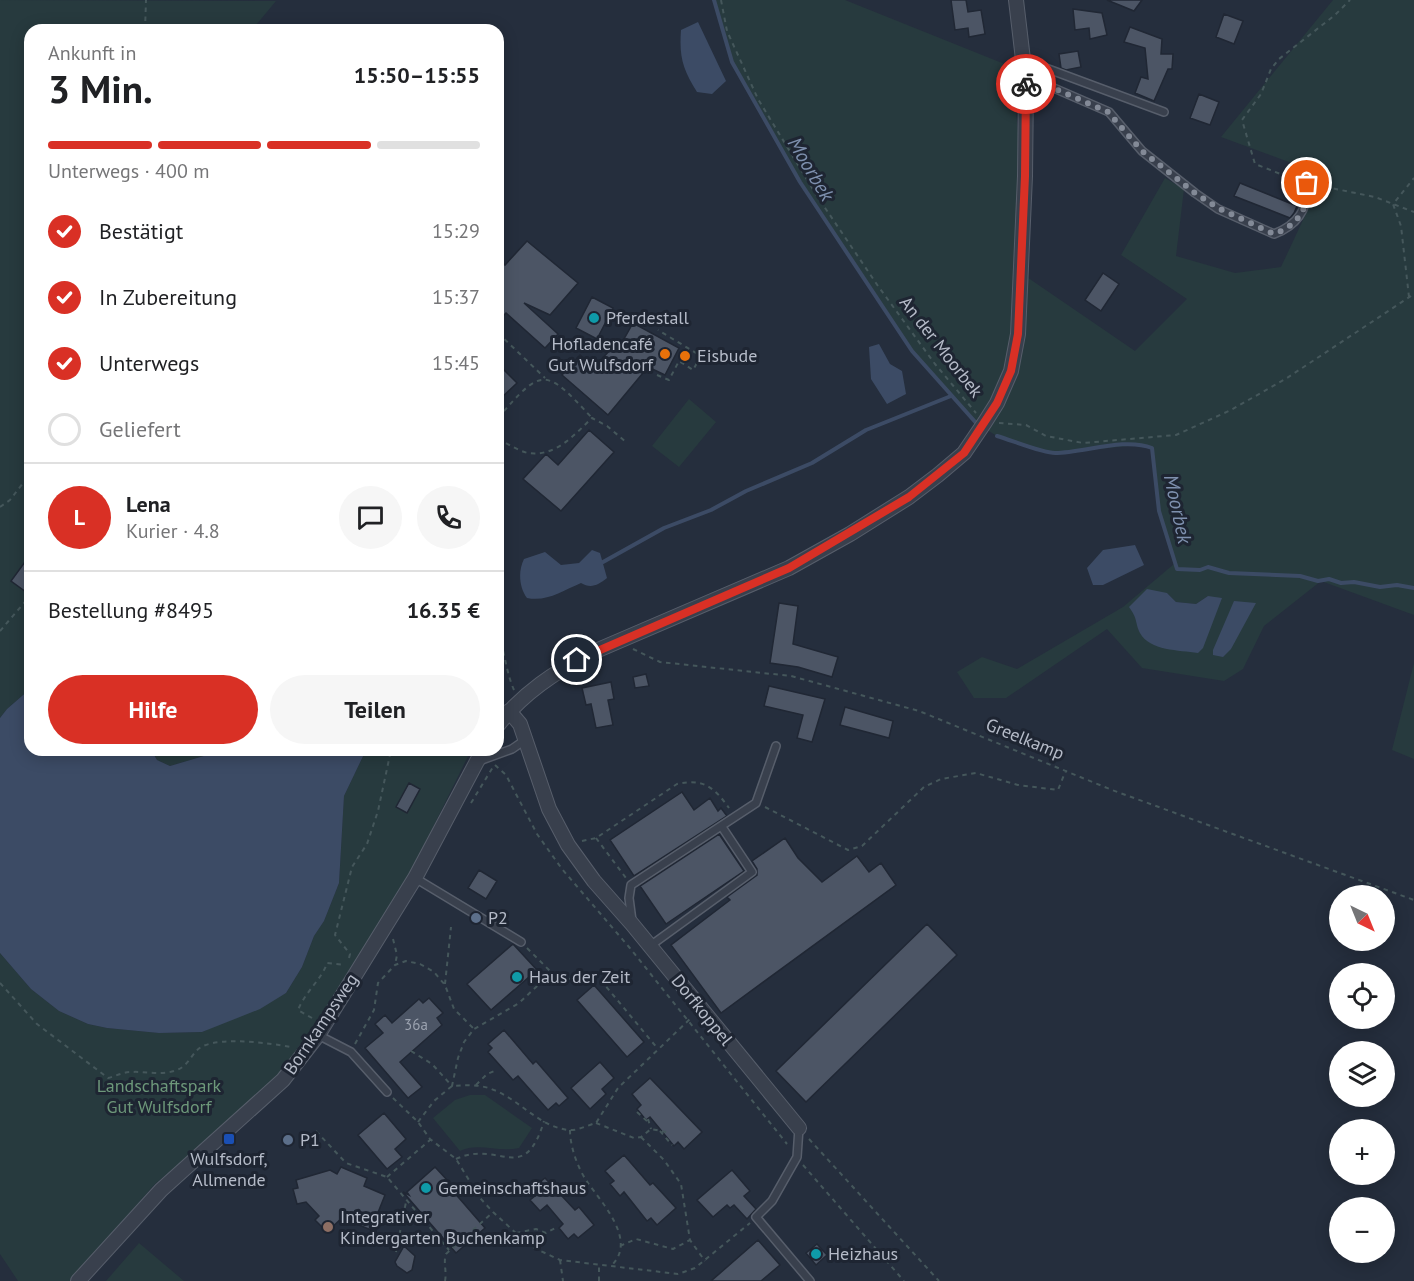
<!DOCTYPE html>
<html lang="de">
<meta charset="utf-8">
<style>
body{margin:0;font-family:"PT Sans",sans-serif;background:#f6f6f6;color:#202124;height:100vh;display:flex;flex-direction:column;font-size:22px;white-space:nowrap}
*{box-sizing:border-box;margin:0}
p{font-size:20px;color:#757577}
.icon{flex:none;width:33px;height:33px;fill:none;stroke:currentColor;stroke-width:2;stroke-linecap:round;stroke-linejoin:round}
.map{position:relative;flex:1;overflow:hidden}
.drawer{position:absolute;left:24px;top:24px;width:480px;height:732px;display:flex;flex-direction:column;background:#fff;border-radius:18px;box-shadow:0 3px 15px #0003}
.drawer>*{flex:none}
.needle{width:39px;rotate:137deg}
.controls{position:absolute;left:1329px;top:885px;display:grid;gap:12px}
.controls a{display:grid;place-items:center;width:66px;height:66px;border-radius:50%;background:#fff;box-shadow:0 3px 15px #0003;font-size:30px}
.pin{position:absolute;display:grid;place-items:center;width:51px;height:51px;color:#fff;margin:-26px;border:3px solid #fff;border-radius:50%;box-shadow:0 2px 6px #0007}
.courier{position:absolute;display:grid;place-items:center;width:60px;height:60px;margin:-30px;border:4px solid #d93025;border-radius:50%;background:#fff;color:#222;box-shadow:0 2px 8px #0007}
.head em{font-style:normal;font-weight:600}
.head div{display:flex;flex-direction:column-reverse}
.head{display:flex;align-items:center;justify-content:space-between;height:102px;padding:0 24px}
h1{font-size:39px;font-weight:600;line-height:45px}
.bar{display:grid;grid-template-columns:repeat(4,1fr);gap:9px 6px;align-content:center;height:72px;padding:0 24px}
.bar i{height:8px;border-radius:4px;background:#e0e0e0}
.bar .selected{background:#d93025}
.bar p{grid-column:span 4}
.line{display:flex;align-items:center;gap:15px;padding:0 24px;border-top:2px solid #e0e0e0}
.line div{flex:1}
.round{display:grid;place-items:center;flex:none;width:63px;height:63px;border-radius:32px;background:#f6f6f6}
ol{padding:0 24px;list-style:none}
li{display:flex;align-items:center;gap:18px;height:66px}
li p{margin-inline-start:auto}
li .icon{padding:6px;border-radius:50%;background:#d93025;color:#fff;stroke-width:4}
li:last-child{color:#757577}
li i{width:33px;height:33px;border:3px solid #e0e0e0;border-radius:50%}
.action{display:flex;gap:12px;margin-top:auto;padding:12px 24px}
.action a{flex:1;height:69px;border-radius:36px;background:#d93025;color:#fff;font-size:24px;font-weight:600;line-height:69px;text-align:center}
.action a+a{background:#f6f6f6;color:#202124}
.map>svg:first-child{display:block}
.green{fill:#273a3e;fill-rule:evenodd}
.water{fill:#3c4b65}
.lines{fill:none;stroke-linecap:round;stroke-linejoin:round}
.stream{stroke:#3c4b65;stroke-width:4}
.building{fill:#4c5565;stroke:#202734;stroke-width:1.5}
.lane-casing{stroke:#575e6b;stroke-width:10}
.street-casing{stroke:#575e6b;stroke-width:16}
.path{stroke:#45575b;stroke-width:2;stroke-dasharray:4.5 4.5;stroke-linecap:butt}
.lane{stroke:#39404d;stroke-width:7}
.street{stroke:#39404d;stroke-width:14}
.done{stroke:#838a97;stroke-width:6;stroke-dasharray:0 10.8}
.route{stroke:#d93025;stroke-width:8}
.culture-dot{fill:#0f9aa8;stroke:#1e2532;stroke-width:2}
.food-dot{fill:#e8710a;stroke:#1e2532;stroke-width:2}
.service-dot{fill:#5c6f8a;stroke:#1e2532;stroke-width:2}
.transit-dot{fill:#1a4fb4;stroke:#1e2532;stroke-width:2}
.education-dot{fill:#8d6e63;stroke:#1e2532;stroke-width:2}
.labels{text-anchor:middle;stroke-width:6;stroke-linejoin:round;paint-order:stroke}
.number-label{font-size:15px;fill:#9ba2af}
.poi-label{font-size:18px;fill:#b5bbc8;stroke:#1e2532;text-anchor:start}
.street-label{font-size:18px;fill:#b5bbc8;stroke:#1e2532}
.park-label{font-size:18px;fill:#6d987a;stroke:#1e2532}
.water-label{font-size:20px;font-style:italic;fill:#7e90ae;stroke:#1e2532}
</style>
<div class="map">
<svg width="1414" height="1281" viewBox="0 0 1414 1281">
<rect width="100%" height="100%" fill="#252e3d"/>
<path class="green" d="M0,0L276,1L252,30H30V689L7,709L0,718Z
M714,0H845L1012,67L1024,198L1021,273L1135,351L1187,299L1121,255L1165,178L1184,189L1176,256L1235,273L1281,267L1324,175L1221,137L1333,0H1414V615L1321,581L1264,626L1243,669L1224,681L1142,668L1107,629L1006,698H974L957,672L982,657L1017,669L1123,607L1174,564L1159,511L1153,450L1149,446L1137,445L1061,453L1046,452L997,436L977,424L951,396L912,351L779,147L732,62ZM1167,593L1176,602L1196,604L1208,596L1174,649L1162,647L1139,631L1137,617Z
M689,399L716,422L679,467L652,446Z
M1414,663V759L1392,750Z
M151,750H224L170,766L157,760Z
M366,750H471L409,876L296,1055L262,1094L155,1184L70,1281H18L0,1254V953L31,989L59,1011L88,1024L107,1028L159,1033L202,1032L286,993L302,967L314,936L324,921L339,883L344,796Z
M470,1095H485L532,1128L519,1148C499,1153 478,1142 460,1151L433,1118L455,1100Z
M139,1243L184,1281H106Z"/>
<path class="water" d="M698,22L726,81L712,94L697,92C683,69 679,58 681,30Z
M879,344L890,364L902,371L906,394L887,404L871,379L869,347Z
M1135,545L1144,565L1103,585H1093L1087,568L1103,550Z
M592,550L600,553L607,578C598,585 591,589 581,583C562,591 547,602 527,598C519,587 518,571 524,559L545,552L561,565L579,563Z
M1147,589L1167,593L1176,602L1196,604L1208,596L1222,598L1203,648L1198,653C1179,650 1150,651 1140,633C1135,623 1138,619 1129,607Z
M1234,601L1256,603L1231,649L1223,657L1213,655V650Z
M30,689V750H151L157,760L170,766L224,750H366L344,796L339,883L324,921L314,936L302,967L286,993L260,1009L202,1032L159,1033L107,1028L88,1024L59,1011L31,989L0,953V718L7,709Z"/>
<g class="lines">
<path class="stream" d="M714,0L732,62L800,182L912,351L977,424
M997,436C1011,440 1042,453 1055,453C1084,453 1124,437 1152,448L1159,511L1177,569L1200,570L1208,567L1229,573L1300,576L1318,581L1329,579L1341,583L1354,582L1380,587L1397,585L1414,588
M603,562L664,528L711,510L746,491L812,463L866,430L951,396"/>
</g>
<path class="building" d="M951,0H966L968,12L981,10L985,34L969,37L968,28L955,30Z
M1107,0H1142L1134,11Z
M1073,9L1102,13L1107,35L1090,39L1089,28L1075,30Z
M1224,14L1243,21L1234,44L1216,37Z
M1130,27L1162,39L1161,54H1173L1172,69H1168L1154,101L1135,93L1141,77L1148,79L1145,48L1124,42Z
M1078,51L1081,67L1066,70L1061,68L1059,54Z
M1199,94L1219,102L1210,125L1190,118Z
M1240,183L1297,206L1294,213L1290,218L1234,196Z
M527,241L578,283L550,315L524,303L558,334L545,348L506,313L498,321V256L505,265Z
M1103,273L1119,284L1101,311L1085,300Z
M592,297L613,308L597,339L576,328Z
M633,323L679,348L665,375L648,367L608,415L562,375L580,355L594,367L614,346H620Z
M498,364L517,383L498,401Z
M589,430L614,452L561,511L523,479L546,454L558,465Z
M30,555V586L26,592L11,581Z
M779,603L798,606L793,644L838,657L832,677L798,667L770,663Z
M646,674L649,686L635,688L633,677Z
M611,682L614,699L608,700L613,725L596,728L591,704L586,705L582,688Z
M769,686L825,699L812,742L797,738L803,715L764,706Z
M845,707L893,721L889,738L840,725Z
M409,783L420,789L407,813L396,807Z
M682,792L694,810L710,798L718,811L721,808L727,816L634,876L610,840Z
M719,834L744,871L666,924L640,886Z
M785,838L798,858L822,882L857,856L869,872L881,863L896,885L721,1013L671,945L730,900L727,897L757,875V869L752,861Z
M479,870L497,881L486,899L468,888Z
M927,924L957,955L806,1102L776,1071Z
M513,944L537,970L491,1010L467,984Z
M594,985L644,1042L627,1057L577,1000Z
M429,998L443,1013L437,1018L442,1025L400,1062L422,1087L408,1098L365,1048L383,1033L375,1024L385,1015L392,1023L419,999L423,1003Z
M504,1030L533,1064L536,1061L568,1098L559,1106L556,1103L548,1110L518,1076L513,1080L488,1052L492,1048L488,1044Z
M600,1062L614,1078L602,1089L606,1094L590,1109L571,1088Z
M650,1078L702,1132L684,1149L678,1142L674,1146L650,1117L646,1120L637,1109L641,1105L632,1094Z
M384,1113L406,1139L395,1149L402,1157L387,1169L358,1135Z
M624,1155L650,1185L653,1183L676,1208L657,1225L651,1218L647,1221L624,1192L620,1196L610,1184L614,1181L605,1171Z
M341,1167L367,1178L364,1186L385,1195L371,1230L342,1218L327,1232L315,1220L319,1216L306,1202L297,1204L293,1189L298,1188L296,1180L330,1170L337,1174Z
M435,1167L448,1181L446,1183L485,1228L456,1253L403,1192L409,1195L407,1192Z
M732,1170L750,1191L744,1196L756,1209L747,1219L734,1205L730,1208L727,1205L713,1217L697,1200Z
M545,1178L575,1210L579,1207L594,1225L578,1238L574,1234L568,1239L559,1228L563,1224L547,1205L540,1211L530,1200L535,1196L530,1190Z
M758,1240L780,1265L761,1281H711Z
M817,1244L827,1255L816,1265L806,1253Z
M404,1246L415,1256L412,1270L407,1273L397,1266L395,1262Z"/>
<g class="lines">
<defs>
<path id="lane" d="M1024,60L1164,112
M1026,76L1109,112L1142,151L1195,193L1218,209L1274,234C1298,225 1309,209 1307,182
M479,761L512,749L525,740
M415,878L521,942
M632,921L629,898L631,885L756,803L776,746
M650,946L752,872L722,827
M318,1035L351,1052L387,1092
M799,1128L797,1157L772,1201L756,1217L810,1281"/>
<path id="street" d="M509,711L520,724L549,809L568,845L594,881L632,924L799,1128
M498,725C523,693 555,672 591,653L789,568L850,534L909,497L938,475L964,453L985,422L997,403L1011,371L1018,334L1025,176L1026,85L1016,0
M78,1281L161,1190L283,1080L318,1035L415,878L483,750"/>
</defs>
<use href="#lane" class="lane-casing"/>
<use href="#street" class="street-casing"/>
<path class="path" d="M721,0L727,31L758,99L817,196L878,286L935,364L976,413
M145,30L146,0
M1296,180L1255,164L1242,120L1261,94L1271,69L1279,59L1335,15L1350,0
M1316,185L1375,197L1414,212
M1409,297L1401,226L1393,204L1414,178
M498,333L545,378
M657,375L669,380L679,361L693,370L701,356L658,330
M498,418C542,367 545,367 592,418
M999,423L1026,425L1046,436L1083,443L1176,435L1231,410L1287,378L1414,294
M498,439C507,443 518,451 528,453C556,457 574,435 592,418L607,426L626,442
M0,507L10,500L30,474
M0,631L30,596
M498,634C505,652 506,672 514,690
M633,649L660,662L791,676L919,711L1112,790L1414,900
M495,765L506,775L537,834L562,869L629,947L787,1144
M471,803L493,767
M765,807L848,850L862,846L924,787L941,779L976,773L1018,785L1058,790L1066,770
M596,838L626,878
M582,841L596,838L677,784C703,778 714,787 729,808
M393,939L397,955L395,965
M527,948L559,980H566L589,973L599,978L658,1049
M349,958L350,954L335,935L352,867L367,844L378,811L391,750
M0,983L37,1024L108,1078C116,1076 123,1072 131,1072C146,1071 162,1076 177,1070C190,1065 192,1051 203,1046C224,1037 269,1043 291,1047
M445,984L451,927
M312,1018L298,1010C305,992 322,979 327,963L345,965
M355,1044L374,1010L378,983L395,965L406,961L420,964L434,972L445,985L454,1009L474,1029
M411,1051L432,1064L452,1086L458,1058L464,1042L474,1029L519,1003L551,973
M476,1085L487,1074L497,1070
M393,1098L418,1122L430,1139L456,1159L480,1198L493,1212L530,1246L560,1260L678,1274L695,1268L750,1223
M637,1112L649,1123
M648,1119L651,1129
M418,1122L434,1101L452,1086C466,1085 480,1084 494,1090C520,1100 539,1127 569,1130C577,1131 588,1125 596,1123L618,1088L692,1017
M596,1123L634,1138L641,1137L651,1129L666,1132
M570,1130C570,1147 578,1169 588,1183C602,1203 637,1240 612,1265
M316,1131L346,1163L387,1177L449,1250
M660,1131L672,1145
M641,1137L664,1160L681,1184L690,1240L705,1261
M809,1139L939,1281
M456,1159C499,1139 524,1187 544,1121
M803,1165L904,1281
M387,1177L430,1140
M516,1233L536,1229L546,1233L557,1227
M620,1246L636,1239L673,1249L690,1240
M396,1252L406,1202
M560,1260L563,1281
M445,1281C447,1271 443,1263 446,1254L492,1213
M599,1281V1265"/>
<use href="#lane" class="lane"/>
<use href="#street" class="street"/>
</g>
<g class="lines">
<path class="done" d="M1026,84V76L1108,112L1142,151L1195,193L1218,208L1274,234C1298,225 1309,209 1307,183"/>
<path class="route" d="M577,660L789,568L909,497L964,453L997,403L1011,371L1018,334L1025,176L1026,84"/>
</g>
<g class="culture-dot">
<circle cx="594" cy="318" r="6"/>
<circle cx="517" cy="977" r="6"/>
<circle cx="426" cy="1188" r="6"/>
<circle cx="816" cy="1254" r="6"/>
</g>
<g class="food-dot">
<circle cx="665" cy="354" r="6"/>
<circle cx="685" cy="356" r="6"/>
</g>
<g class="service-dot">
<circle cx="476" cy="918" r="6"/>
<circle cx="288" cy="1140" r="6"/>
</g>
<rect class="transit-dot" x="223" y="1133" width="12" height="12" rx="3"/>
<circle class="education-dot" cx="328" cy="1227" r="6"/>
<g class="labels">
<g class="number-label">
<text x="416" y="1030">36a</text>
</g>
<g class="poi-label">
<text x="606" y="324">Pferdestall</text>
<text x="653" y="350" text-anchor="end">Hofladencafé<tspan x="653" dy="21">Gut Wulfsdorf</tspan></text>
<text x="697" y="362">Eisbude</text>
<text x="488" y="924">P2</text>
<text x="529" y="983">Haus der Zeit</text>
<text x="300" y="1146">P1</text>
<text x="229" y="1165" text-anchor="middle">Wulfsdorf,<tspan x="229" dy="21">Allmende</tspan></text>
<text x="438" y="1194">Gemeinschaftshaus</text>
<text x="340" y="1223">Integrativer<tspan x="340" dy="21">Kindergarten Buchenkamp</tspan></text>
<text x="828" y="1260">Heizhaus</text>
</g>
<g class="street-label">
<text transform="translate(941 347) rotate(52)" y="6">An der Moorbek</text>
<text transform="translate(1025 739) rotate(22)" y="6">Greelkamp</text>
<text transform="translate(702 1010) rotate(51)" y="6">Dorfkoppel</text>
<text transform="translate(321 1024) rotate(-56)" y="6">Bornkampsweg</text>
</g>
<g class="park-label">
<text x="159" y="1092">Landschaftspark<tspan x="159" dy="21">Gut Wulfsdorf</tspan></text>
</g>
<g class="water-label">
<text transform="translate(811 169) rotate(59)" y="7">Moorbek</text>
<text transform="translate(1178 509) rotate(78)" y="7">Moorbek</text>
</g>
</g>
</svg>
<div class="controls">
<a><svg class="needle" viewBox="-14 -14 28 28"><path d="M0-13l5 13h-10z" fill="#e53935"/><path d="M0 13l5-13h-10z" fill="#757577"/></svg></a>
<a><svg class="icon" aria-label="locate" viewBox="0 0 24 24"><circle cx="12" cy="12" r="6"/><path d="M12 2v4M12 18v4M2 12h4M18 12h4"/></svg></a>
<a><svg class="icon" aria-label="layers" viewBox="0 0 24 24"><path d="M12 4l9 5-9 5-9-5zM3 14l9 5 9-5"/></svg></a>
<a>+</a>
<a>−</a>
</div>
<div class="pin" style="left:1307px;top:183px;background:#ea580c"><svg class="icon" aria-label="bag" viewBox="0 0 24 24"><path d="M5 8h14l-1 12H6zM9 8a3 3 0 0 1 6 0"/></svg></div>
<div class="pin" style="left:577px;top:660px;background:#1f2937"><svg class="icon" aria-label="home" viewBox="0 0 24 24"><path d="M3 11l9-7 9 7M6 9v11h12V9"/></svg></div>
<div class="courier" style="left:1026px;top:84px"><svg class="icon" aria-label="bike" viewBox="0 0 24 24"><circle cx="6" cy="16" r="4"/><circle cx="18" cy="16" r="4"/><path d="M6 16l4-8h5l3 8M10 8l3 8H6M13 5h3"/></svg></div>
<section class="drawer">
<div class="head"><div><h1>3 Min.</h1><p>Ankunft in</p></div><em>15:50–15:55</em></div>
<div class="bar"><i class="selected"></i><i class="selected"></i><i class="selected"></i><i></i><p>Unterwegs · 400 m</p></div>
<ol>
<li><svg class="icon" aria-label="check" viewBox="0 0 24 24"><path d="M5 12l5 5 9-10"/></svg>Bestätigt<p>15:29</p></li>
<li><svg class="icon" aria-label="check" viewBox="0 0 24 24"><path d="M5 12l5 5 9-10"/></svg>In Zubereitung<p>15:37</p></li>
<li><svg class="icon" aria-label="check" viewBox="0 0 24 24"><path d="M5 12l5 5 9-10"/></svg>Unterwegs<p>15:45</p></li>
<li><i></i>Geliefert</li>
</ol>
<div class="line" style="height:108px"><b class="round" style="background:#d93025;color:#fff">L</b><div><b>Lena</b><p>Kurier · 4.8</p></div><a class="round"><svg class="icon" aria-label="chat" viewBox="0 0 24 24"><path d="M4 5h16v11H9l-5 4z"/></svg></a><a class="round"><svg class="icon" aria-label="phone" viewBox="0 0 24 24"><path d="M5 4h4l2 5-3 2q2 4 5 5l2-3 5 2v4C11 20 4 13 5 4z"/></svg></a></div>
<div class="line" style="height:78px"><div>Bestellung #8495</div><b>16.35 €</b></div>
<div class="action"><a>Hilfe</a><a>Teilen</a></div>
</section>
</div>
